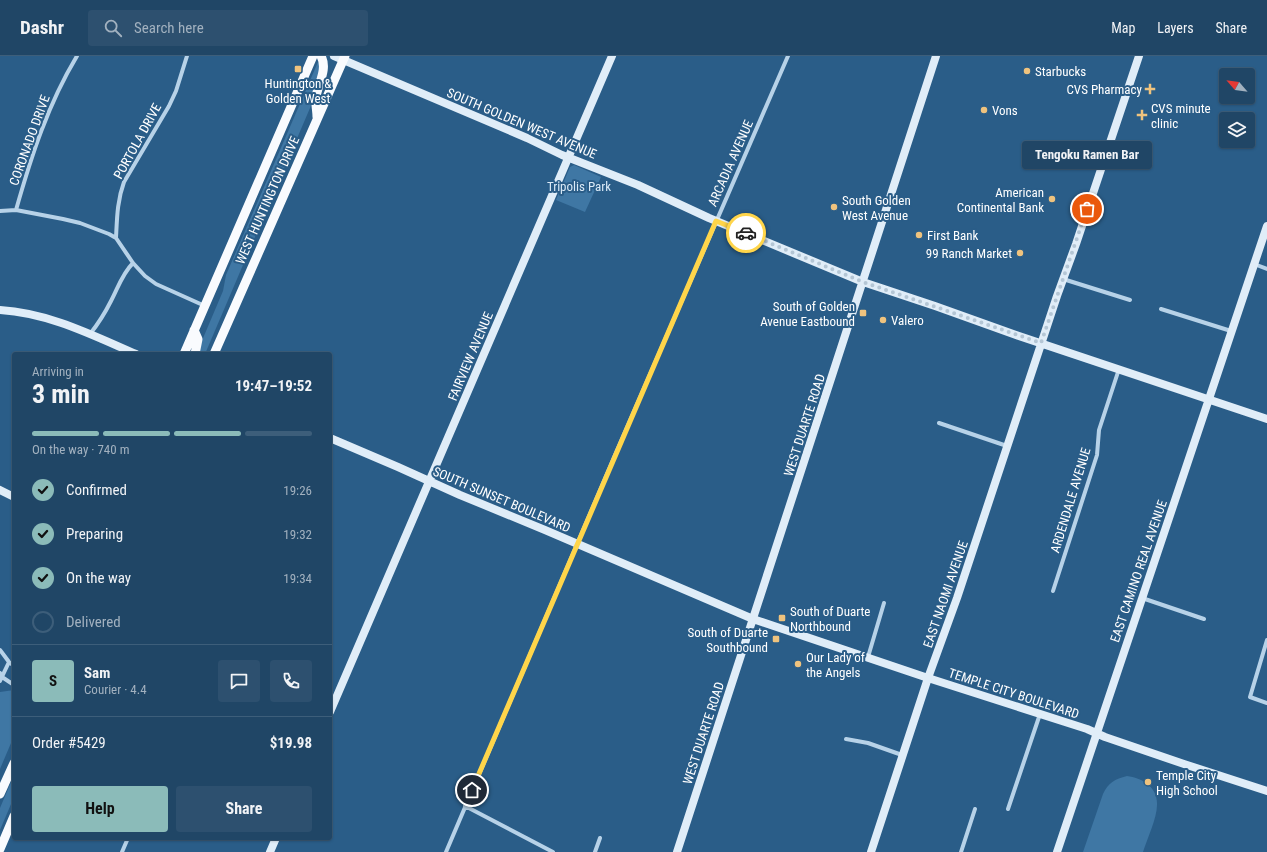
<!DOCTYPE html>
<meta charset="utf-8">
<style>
body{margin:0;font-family:"Roboto Condensed",sans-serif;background:#2d506f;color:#f1f3f6;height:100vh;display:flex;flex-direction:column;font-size:15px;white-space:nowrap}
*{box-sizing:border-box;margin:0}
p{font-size:13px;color:#a2b1bf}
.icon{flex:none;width:22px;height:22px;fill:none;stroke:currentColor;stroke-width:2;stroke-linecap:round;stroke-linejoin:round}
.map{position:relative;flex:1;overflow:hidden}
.drawer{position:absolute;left:12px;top:296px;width:320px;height:488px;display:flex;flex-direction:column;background:#204666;border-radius:4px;box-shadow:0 1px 3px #0004,0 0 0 1px #3d5e7a}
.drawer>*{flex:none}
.needle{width:26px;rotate:298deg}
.controls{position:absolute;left:1219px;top:12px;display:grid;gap:8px}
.controls a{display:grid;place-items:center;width:36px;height:36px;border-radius:4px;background:#204666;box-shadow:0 1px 3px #0004,0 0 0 1px #3d5e7a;font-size:20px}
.pin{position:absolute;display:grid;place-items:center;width:34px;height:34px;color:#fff;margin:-17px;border:2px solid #fff;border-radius:50%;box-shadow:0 1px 4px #0007}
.courier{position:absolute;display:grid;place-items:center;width:40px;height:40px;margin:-20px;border:3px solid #ffd54a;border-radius:50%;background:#fff;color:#222;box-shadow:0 1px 5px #0007}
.bubble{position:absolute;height:28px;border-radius:4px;background:#204666;box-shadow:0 1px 3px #0004,0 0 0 1px #3d5e7a;font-size:13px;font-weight:700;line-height:28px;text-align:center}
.overview em{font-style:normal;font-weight:700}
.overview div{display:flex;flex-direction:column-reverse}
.overview{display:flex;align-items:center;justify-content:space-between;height:68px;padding:0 20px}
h1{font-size:26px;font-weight:700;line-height:30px}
.bar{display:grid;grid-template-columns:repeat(4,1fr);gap:6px 4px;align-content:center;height:48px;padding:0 20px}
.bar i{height:5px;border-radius:3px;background:#3d5e7a}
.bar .active{background:#8bbbb9}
.bar p{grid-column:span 4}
.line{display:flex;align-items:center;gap:10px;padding:0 20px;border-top:1px solid #3d5e7a}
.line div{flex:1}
.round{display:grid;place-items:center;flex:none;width:42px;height:42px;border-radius:4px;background:#2d506f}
ol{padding:0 20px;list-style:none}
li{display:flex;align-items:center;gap:12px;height:44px}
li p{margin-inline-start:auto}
li .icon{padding:4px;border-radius:50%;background:#8bbbb9;color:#111;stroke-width:4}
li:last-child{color:#a2b1bf}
li i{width:22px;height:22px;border:2px solid #3d5e7a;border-radius:50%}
.button{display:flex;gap:8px;margin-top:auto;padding:8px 20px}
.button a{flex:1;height:46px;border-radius:4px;background:#8bbbb9;color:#111;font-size:16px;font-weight:700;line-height:46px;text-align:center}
.button a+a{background:#2d506f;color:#f1f3f6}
header{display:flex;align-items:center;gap:24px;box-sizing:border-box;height:56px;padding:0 20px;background:#204666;border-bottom:1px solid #3d5e7a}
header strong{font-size:19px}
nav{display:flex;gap:22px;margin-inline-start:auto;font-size:14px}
.search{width:280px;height:36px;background:#2d506f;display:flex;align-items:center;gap:10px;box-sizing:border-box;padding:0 14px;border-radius:4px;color:#a2b1bf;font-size:15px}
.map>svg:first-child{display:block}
.green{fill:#3f77a4}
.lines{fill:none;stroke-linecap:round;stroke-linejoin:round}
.street{stroke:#b7d2e8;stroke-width:4}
.secondary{stroke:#e0edf8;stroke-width:8}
.primary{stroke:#f9fbfe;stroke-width:9}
.done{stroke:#b4c6d5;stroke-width:4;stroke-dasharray:0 7.2}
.route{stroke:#ffd54a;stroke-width:5}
.poi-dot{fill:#efc37e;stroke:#2a5d88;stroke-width:1.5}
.labels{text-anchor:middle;stroke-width:4;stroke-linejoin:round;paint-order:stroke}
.poi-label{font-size:13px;fill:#fff;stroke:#2a5d88;text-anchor:start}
.street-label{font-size:13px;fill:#fff;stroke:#2a5d88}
.park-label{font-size:13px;fill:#daeaf7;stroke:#2a5d88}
</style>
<header>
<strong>Dashr</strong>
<div class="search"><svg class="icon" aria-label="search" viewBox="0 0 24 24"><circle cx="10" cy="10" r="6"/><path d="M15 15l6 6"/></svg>Search here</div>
<nav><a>Map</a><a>Layers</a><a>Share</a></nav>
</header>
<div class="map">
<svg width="1267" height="796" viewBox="0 0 1267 796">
<rect width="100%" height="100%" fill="#2a5d88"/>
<path class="green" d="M318,6L321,7L313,43L310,52L205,298H198V294L223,235L226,219Z
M574,109L601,121L585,156L556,144L570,111Z
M14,634V680L0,713V636Z
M14,719V741L0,774V752Z
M1127,720C1142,722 1158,731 1157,749C1157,762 1147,783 1143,796H1083L1103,738C1108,727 1115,723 1127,720Z"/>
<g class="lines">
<path class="street" d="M16,154C31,101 48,48 77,0
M0,155L16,154L63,163L80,167L109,178L116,182L133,207L145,220L156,228L205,250
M116,182C117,163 117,145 124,126L169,50L176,35L187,0
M1254,208L1267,213
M1063,223L1130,244
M1161,253L1231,275
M90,278C98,268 105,257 111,245C118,232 122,218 133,207
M939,367L1007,390
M1053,535L1097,399L1099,374L1119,313
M1142,542L1204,563
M1267,584L1250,641L1267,647
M0,594L9,606L14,610
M868,601L884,547
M0,617L2,621L14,629
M0,625L9,606
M846,683L868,687L902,699
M465,750L553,796
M1008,753L1040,658
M122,796L128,782
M446,796L615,399L788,0
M595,796L600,782
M961,796L975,753"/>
<path class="secondary" d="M334,0L527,82L562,99L638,129L709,162L863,226L935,250L1016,279L1267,363
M0,254C49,257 92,279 136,298
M330,382L398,411L460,439L545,474L753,563L928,622L1087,673L1105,681L1184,708L1267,735
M0,434L14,441
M330,656L612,0
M270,796L276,782
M677,796L936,0
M871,796L928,622L957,542L1057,240L1076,188L1139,0
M1057,796L1267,170"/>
<path class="primary" d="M317,61C317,54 315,47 316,41C318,28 328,13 321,0
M194,274L198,283L195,298
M184,298L313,0
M214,298L345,0
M0,738L14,707
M0,793L14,760"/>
</g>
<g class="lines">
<path class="done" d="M746,177L863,226L1041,287L1087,153"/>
<path class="route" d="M472,734L716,165L746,177"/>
</g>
<g class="poi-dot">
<rect x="294" y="9" width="8" height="8" rx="2"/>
<circle cx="1027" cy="15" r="4"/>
<path d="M1148 27h4v4h4v4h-4v4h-4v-4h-4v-4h4z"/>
<circle cx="984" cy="54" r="4"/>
<path d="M1140 53h4v4h4v4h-4v4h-4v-4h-4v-4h4z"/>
<circle cx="1052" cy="143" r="4"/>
<circle cx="834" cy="151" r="4"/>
<circle cx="919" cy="179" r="4"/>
<circle cx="1020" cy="197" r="4"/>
<rect x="859" y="253" width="8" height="8" rx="2"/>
<circle cx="883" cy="264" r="4"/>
<rect x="778" y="558" width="8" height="8" rx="2"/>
<rect x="772" y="579" width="8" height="8" rx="2"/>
<circle cx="798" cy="608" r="4"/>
<circle cx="1148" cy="726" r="4"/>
</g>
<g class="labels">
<g class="poi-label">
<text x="1035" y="20">Starbucks</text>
<text x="298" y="32" text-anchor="middle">Huntington &amp;<tspan x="298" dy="15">Golden West</tspan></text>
<text x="1142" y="38" text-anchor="end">CVS Pharmacy</text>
<text x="1151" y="57">CVS minute<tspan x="1151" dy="15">clinic</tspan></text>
<text x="992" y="59">Vons</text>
<text x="1044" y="141" text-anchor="end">American<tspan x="1044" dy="15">Continental Bank</tspan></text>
<text x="842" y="149">South Golden<tspan x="842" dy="15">West Avenue</tspan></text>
<text x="927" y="184">First Bank</text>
<text x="1012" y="202" text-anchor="end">99 Ranch Market</text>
<text x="855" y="255" text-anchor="end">South of Golden<tspan x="855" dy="15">Avenue Eastbound</tspan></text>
<text x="891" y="269">Valero</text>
<text x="790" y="560">South of Duarte<tspan x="790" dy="15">Northbound</tspan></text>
<text x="768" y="581" text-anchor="end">South of Duarte<tspan x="768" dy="15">Southbound</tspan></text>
<text x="806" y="606">Our Lady of<tspan x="806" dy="15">the Angels</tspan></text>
<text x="1156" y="724">Temple City<tspan x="1156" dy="15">High School</tspan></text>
</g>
<g class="street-label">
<text transform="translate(522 67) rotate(23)" y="5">SOUTH GOLDEN WEST AVENUE</text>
<text transform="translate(29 84) rotate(-70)" y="5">CORONADO DRIVE</text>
<text transform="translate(137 85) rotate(-61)" y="5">PORTOLA DRIVE</text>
<text transform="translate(730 107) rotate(-66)" y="5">ARCADIA AVENUE</text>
<text transform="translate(267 144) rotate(-66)" y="5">WEST HUNTINGTON DRIVE</text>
<text transform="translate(470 300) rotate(-67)" y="5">FAIRVIEW AVENUE</text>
<text transform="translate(804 369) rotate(-72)" y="5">WEST DUARTE ROAD</text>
<text transform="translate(502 443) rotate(23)" y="5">SOUTH SUNSET BOULEVARD</text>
<text transform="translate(1070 444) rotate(-73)" y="5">ARDENDALE AVENUE</text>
<text transform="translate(1138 515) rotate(-71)" y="5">EAST CAMINO REAL AVENUE</text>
<text transform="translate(945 538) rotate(-71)" y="5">EAST NAOMI AVENUE</text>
<text transform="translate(1014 637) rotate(18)" y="5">TEMPLE CITY BOULEVARD</text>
<text transform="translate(703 677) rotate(-72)" y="5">WEST DUARTE ROAD</text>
</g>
<g class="park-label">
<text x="579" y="135">Tripolis Park</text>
</g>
</g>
</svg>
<div class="controls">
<a><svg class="needle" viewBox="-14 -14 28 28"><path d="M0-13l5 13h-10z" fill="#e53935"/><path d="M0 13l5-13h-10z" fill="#a2b1bf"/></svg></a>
<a><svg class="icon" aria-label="layers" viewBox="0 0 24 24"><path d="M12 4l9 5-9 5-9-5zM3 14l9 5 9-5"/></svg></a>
</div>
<div class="pin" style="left:1087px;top:153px;background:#ea580c"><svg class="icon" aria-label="bag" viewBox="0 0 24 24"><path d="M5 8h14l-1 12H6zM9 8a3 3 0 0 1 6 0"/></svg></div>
<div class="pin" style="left:472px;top:734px;background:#1f2937"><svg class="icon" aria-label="home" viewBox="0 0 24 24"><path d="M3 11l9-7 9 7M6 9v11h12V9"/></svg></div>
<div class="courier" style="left:746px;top:177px"><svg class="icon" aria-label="car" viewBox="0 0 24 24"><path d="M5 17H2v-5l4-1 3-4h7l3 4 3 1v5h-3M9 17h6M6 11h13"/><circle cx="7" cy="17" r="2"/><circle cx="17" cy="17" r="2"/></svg></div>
<div class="bubble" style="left:1022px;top:85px;width:130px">Tengoku Ramen Bar</div>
<section class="drawer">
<div class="overview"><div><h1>3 min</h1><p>Arriving in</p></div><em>19:47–19:52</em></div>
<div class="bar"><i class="active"></i><i class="active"></i><i class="active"></i><i></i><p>On the way · 740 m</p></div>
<ol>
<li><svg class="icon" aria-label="check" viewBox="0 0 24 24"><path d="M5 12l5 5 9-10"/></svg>Confirmed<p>19:26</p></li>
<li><svg class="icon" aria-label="check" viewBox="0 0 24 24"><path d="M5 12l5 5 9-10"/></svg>Preparing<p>19:32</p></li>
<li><svg class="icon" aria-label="check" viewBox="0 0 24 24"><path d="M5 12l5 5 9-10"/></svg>On the way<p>19:34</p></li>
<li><i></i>Delivered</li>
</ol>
<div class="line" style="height:72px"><b class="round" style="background:#8bbbb9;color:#111">S</b><div><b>Sam</b><p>Courier · 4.4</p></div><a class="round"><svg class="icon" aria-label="chat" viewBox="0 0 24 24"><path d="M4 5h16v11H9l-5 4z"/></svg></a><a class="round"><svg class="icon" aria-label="phone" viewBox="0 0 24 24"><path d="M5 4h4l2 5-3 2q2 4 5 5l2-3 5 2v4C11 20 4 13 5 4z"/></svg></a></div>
<div class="line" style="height:52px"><div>Order #5429</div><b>$19.98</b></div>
<div class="button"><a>Help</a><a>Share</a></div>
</section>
</div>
